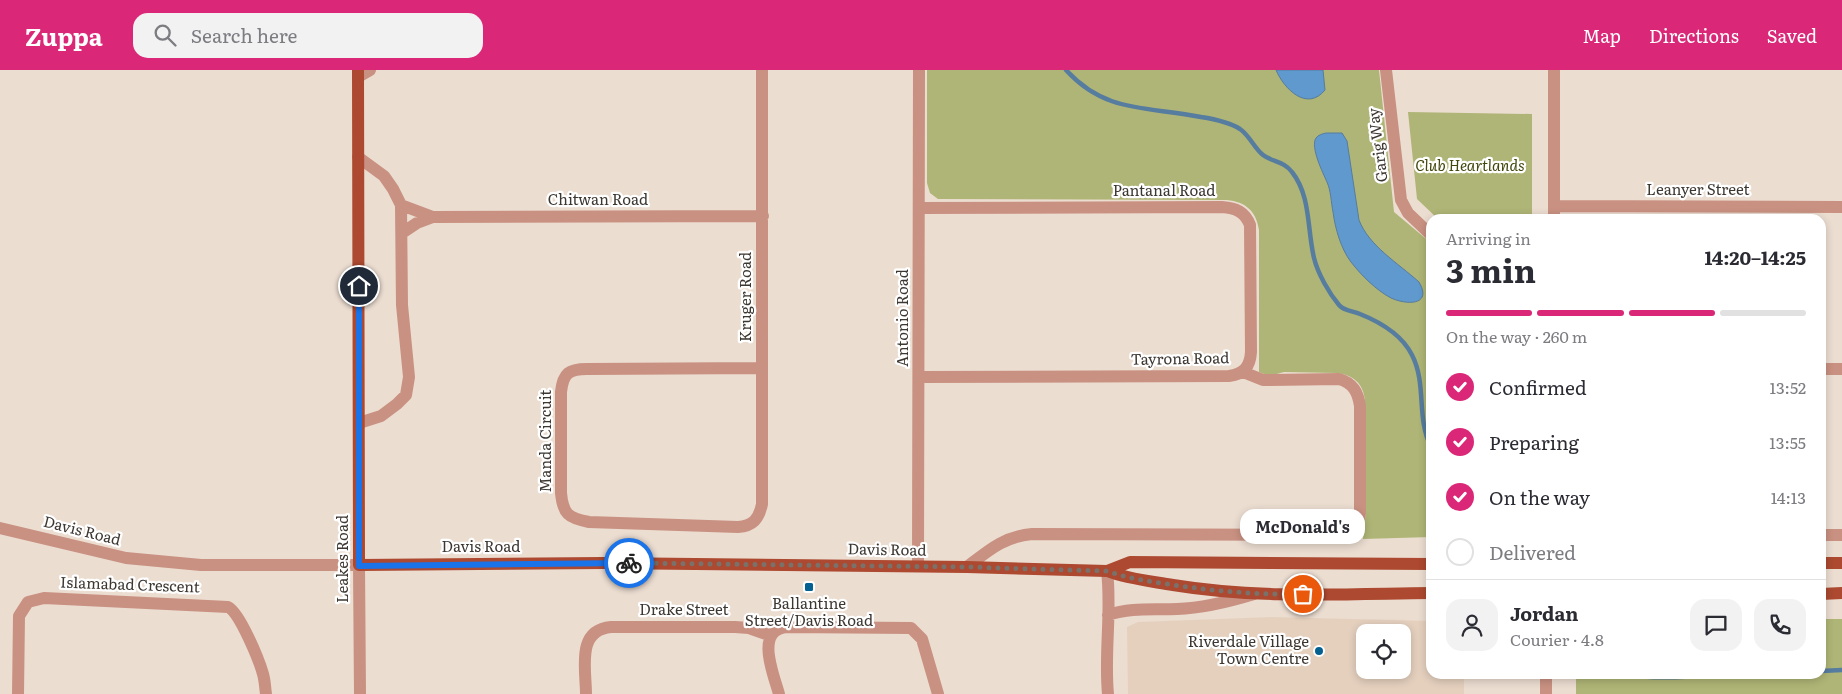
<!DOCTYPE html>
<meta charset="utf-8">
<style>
body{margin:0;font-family:Literata,serif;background:#f2f2f3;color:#2b2b33;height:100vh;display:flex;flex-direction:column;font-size:19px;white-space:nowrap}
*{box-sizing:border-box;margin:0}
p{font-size:16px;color:#7c7c81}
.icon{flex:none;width:28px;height:28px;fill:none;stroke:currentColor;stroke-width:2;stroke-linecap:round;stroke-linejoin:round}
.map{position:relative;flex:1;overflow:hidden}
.sheet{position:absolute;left:1426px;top:144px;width:400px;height:465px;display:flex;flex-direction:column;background:#fff;border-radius:15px;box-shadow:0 2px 8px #0003}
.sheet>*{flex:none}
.fabs{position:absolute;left:1356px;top:554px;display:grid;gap:10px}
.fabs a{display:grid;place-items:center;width:55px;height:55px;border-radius:10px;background:#fff;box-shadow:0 2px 8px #0003;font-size:25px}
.pin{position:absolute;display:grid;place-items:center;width:42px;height:42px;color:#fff;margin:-21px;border:2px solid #fff;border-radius:50%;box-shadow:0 1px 5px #0007}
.courier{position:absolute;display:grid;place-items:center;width:50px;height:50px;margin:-25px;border:4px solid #1a73e8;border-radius:50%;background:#fff;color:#222;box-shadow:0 1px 6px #0007}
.bubble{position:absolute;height:35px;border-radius:15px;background:#fff;box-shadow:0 2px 8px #0003;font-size:16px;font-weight:700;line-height:35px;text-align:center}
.head em{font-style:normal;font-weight:700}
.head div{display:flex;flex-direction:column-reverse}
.head{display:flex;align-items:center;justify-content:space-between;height:85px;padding:0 20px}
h1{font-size:32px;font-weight:700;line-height:38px}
.bar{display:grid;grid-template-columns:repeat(4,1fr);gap:8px 5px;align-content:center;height:60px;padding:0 20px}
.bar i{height:6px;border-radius:4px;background:#e1e1e2}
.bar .selected{background:#db2777}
.bar p{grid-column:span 4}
.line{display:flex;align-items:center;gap:12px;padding:0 20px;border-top:1px solid #e1e1e2}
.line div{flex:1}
.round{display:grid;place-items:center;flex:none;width:52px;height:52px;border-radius:15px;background:#f2f2f3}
ol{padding:0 20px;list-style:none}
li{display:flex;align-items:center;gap:15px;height:55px}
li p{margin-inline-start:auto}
li .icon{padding:5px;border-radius:50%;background:#db2777;color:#fff;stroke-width:4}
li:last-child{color:#7c7c81}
li i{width:28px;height:28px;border:2px solid #e1e1e2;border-radius:50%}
header{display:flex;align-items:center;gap:30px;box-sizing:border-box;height:70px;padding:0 25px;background:#db2777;color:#fff}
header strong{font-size:24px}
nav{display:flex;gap:28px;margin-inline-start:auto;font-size:18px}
.search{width:350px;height:45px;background:#f2f2f3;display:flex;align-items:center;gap:12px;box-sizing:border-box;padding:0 18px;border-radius:15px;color:#7c7c81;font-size:19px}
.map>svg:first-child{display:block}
.built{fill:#e5d0be;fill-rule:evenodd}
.green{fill:#afb576}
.water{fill:#6099ce;stroke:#567c9f}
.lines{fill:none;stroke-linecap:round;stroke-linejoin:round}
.stream{stroke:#567c9f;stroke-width:4.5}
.minor{stroke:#c99182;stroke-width:12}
.major{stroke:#ac4930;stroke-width:12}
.done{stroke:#7a716a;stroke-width:5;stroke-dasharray:0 9}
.route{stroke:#1a73e8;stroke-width:6}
.poi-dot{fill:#036090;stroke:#fff;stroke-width:2}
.labels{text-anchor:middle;stroke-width:4.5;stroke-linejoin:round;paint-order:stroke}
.street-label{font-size:15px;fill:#3d3732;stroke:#fff}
.park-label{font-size:15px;font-style:italic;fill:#43470c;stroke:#fff}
.poi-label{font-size:15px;fill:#3d3732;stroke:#fff}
</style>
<header>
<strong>Zuppa</strong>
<div class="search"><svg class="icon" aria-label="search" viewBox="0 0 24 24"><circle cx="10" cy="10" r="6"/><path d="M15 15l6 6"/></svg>Search here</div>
<nav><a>Map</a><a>Directions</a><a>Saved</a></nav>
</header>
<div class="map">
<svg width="1842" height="624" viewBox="0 0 1842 624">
<rect width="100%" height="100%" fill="#ecddd1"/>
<path class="built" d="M1272,547L1431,551V604H1464V624H1128L1127,557L1138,552ZM1365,562H1402V600H1365Z"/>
<path class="green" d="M927,0H1379L1394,142L1431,173V467L1363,469L1366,440L1365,330C1363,313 1353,305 1337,303L1284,302L1269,306L1259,302V160C1256,141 1246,132 1227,130L938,129L930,123L927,113Z
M1408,42L1532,44V149H1438L1417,129Z
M1821,549H1842V624H1576V604H1821Z"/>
<path class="water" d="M1276,0H1323L1325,20C1307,42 1284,19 1276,0Z
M1326,63H1342L1347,71L1359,150C1369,176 1398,193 1419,212C1433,236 1406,235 1391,228C1376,220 1361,205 1351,192C1341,179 1335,158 1333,142C1331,132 1331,121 1327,112C1323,103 1310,77 1316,68C1318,65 1322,64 1326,63Z"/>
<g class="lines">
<path class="stream" d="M1066,0C1106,44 1148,36 1201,47C1214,49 1229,52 1240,59C1250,66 1254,78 1263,85C1272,92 1284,91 1292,102C1311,126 1307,159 1314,188C1318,204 1329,223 1339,235C1344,241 1353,241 1360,244C1380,252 1402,265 1412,285C1427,314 1416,348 1431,377
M1821,601L1842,600
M1622,604C1662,611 1706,605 1746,604"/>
<path class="minor" d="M1386,0L1401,130L1408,143L1431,165
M1554,0V149
M358,7L370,0
M358,87L384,106L393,119L401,135L402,235L409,307L406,325L397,334L381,346L359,353
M401,135L433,147L763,146
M1554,136L1842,137
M402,163L417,153L433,147
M762,298L587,299C569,299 563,303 561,322V423C563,444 568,448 589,452L738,457C753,456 759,449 762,434V0
M1821,299H1842
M919,307L1229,306C1244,304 1250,297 1251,282L1250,155C1245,142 1236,138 1222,137L919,138
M0,458L126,488L201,495H359L360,624
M1821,465H1842
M918,496L919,0
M967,497C989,480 1003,467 1032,464L1337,465C1351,463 1358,458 1360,443V336C1358,322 1353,313 1339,309L1263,310L1243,302
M1107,501C1112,541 1104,583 1108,624
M1108,545C1131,537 1153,540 1177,539C1204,538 1228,532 1254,524
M18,624L19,546L28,532L44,528L228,537C240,543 259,590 263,604C265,611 265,617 266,624
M586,624C586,599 576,560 611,557H735L749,558L771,566
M779,624C774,605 754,560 787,557L911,558L922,569L938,624
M1546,624V604"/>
<path class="major" d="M358,0L359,495L603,493L967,497L1107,501C1128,509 1150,511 1173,515C1258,529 1345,524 1431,523
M1821,493H1842
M1107,501L1130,492L1431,494
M1821,524L1842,523"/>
</g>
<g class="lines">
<path class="done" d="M629,493L967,497L1107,501C1126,508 1146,511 1167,514C1213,521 1257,525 1303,524"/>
<path class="route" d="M359,216V496L629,493"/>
</g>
<g class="poi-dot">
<rect x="804" y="512" width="10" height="10" rx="2.5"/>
<circle cx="1319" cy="581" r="5"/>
</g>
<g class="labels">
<g class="street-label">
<text transform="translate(1378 75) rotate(-97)" y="5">Garig Way</text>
<text x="1698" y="125">Leanyer Street</text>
<text x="1164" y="126">Pantanal Road</text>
<text x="598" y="135">Chitwan Road</text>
<text transform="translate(746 227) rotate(-90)" y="5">Kruger Road</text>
<text transform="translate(903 248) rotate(-90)" y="5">Antonio Road</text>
<text transform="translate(1180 289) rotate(-1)" y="5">Tayrona Road</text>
<text transform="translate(546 371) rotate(-90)" y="5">Manda Circuit</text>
<text transform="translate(82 461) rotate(14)" y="5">Davis Road</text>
<text x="481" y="482">Davis Road</text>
<text transform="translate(887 480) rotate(1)" y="5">Davis Road</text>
<text transform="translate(343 489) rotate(-90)" y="5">Leakes Road</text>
<text transform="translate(130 515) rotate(2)" y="5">Islamabad Crescent</text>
<text x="684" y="545">Drake Street</text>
</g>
<g class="park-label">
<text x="1470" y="101">Club Heartlands</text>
</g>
<g class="poi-label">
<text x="809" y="539">Ballantine<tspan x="809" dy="17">Street/Davis Road</tspan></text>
<text x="1309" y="577" text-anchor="end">Riverdale Village<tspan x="1309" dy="17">Town Centre</tspan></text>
</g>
</g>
</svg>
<div class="fabs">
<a><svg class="icon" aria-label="locate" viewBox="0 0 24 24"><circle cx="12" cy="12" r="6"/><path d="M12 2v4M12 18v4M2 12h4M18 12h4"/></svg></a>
</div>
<div class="pin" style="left:1303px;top:524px;background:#ea580c"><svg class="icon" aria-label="bag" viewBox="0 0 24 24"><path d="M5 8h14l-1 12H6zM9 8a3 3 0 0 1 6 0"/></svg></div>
<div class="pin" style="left:359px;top:216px;background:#1f2937"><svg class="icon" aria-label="home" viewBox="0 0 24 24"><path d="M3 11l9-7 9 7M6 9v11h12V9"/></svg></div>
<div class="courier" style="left:629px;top:493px"><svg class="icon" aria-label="bike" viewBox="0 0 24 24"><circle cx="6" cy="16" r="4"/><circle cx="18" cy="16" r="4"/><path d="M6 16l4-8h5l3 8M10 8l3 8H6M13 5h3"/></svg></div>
<div class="bubble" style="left:1240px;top:439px;width:125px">McDonald's</div>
<section class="sheet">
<div class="head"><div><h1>3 min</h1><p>Arriving in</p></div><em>14:20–14:25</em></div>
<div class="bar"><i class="selected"></i><i class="selected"></i><i class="selected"></i><i></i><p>On the way · 260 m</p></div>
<ol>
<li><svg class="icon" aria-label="check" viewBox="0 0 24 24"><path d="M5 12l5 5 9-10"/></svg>Confirmed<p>13:52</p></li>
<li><svg class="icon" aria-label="check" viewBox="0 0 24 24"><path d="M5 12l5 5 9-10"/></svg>Preparing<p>13:55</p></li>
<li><svg class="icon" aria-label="check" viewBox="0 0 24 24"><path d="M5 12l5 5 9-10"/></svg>On the way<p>14:13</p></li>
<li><i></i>Delivered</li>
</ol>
<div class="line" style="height:90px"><a class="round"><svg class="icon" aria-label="person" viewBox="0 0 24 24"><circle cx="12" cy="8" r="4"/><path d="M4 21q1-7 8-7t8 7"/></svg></a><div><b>Jordan</b><p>Courier · 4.8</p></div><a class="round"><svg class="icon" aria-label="chat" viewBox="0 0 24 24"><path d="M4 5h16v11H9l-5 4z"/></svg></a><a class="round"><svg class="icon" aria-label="phone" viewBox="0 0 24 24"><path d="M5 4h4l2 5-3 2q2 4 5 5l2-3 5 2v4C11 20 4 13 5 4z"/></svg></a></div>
</section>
</div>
